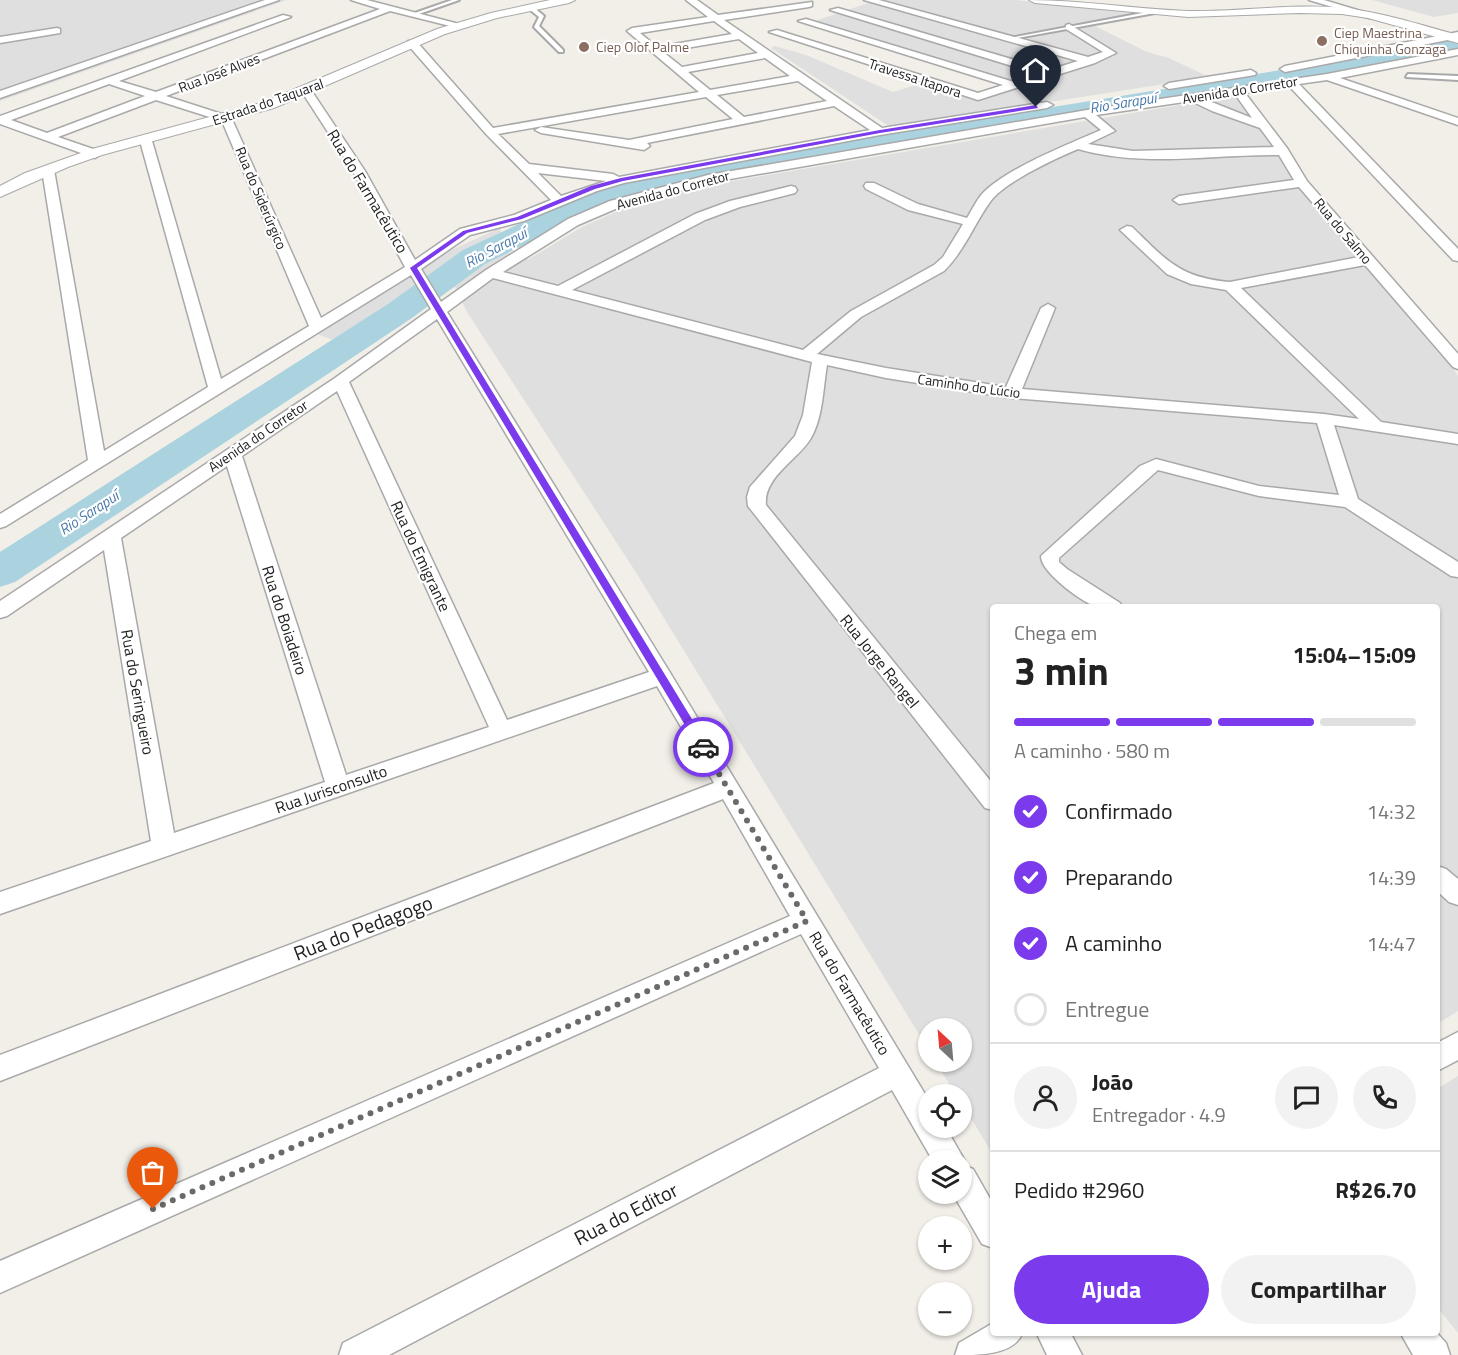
<!DOCTYPE html>
<html lang="pt">
<meta charset="utf-8">
<style>
body{margin:0;font-family:"Titillium Web",sans-serif;background:#f2f2f2;color:#222;height:100vh;display:flex;flex-direction:column;font-size:22px;white-space:nowrap}
*{box-sizing:border-box;margin:0}
p{font-size:20px;color:#767676}
.icon{flex:none;width:33px;height:33px;fill:none;stroke:currentColor;stroke-width:2;stroke-linecap:round;stroke-linejoin:round}
.map{position:relative;flex:1;overflow:hidden}
.drawer{position:absolute;left:990px;top:604px;width:450px;height:732px;display:flex;flex-direction:column;background:#fff;border-radius:6px;box-shadow:0 2px 4px #0004}
.drawer>*{flex:none}
.needle{width:39px;rotate:334deg}
.fabs{position:absolute;left:918px;top:1018px;display:grid;gap:12px}
.fabs a{display:grid;place-items:center;width:54px;height:54px;border-radius:50%;background:#fff;box-shadow:0 2px 4px #0004;font-size:30px}
.pin{position:absolute;display:grid;place-items:center;width:51px;height:51px;color:#fff;margin:-62px -26px;border-radius:50% 50% 50% 0;rotate:-45deg;box-shadow:0 0 6px #0007}
.pin .icon{rotate:45deg}
.courier{position:absolute;display:grid;place-items:center;width:60px;height:60px;margin:-30px;border:4px solid #7c3aed;border-radius:50%;background:#fff;color:#222;box-shadow:0 2px 8px #0007}
.overview em{font-style:normal;font-weight:700}
.overview div{display:flex;flex-direction:column-reverse}
.overview{display:flex;align-items:center;justify-content:space-between;height:102px;padding:0 24px}
h1{font-size:39px;font-weight:700;line-height:45px}
.bar{display:grid;grid-template-columns:repeat(4,1fr);gap:9px 6px;align-content:center;height:72px;padding:0 24px}
.bar i{height:8px;border-radius:4px;background:#e0e0e0}
.bar .on{background:#7c3aed}
.bar p{grid-column:span 4}
.line{display:flex;align-items:center;gap:15px;padding:0 24px;border-top:2px solid #e0e0e0}
.line div{flex:1}
.round{display:grid;place-items:center;flex:none;width:63px;height:63px;border-radius:32px;background:#f2f2f2}
ol{padding:0 24px;list-style:none}
li{display:flex;align-items:center;gap:18px;height:66px}
li p{margin-inline-start:auto}
li .icon{padding:6px;border-radius:50%;background:#7c3aed;color:#fff;stroke-width:4}
li:last-child{color:#767676}
li i{width:33px;height:33px;border:3px solid #e0e0e0;border-radius:50%}
.cta{display:flex;gap:12px;margin-top:auto;padding:12px 24px}
.cta a{flex:1;height:69px;border-radius:36px;background:#7c3aed;color:#fff;font-size:24px;font-weight:700;line-height:69px;text-align:center}
.cta a+a{background:#f2f2f2;color:#222}
.map>svg:first-child{display:block}
.residential{fill:#e0dfdf}
.lines{fill:none;stroke-linecap:round;stroke-linejoin:round}
.river{fill:#aad3df;fill-rule:evenodd}
.service-casing{stroke:#a9a9a9;stroke-width:4}
.minor-casing{stroke:#a9a9a9;stroke-width:3}
.tertiary-casing{stroke:#a9a9a9;stroke-width:2}
.service{fill:#fff;fill-rule:evenodd}
.minor{fill:#fff;fill-rule:evenodd}
.tertiary{fill:#fff;fill-rule:evenodd}
.route{fill:#7c3aed}
.done{stroke:#6b6a68;stroke-width:6;stroke-dasharray:0 10.8}
.education-dot{fill:#8d6e63;stroke:#fff;stroke-width:2}
.labels{text-anchor:middle;stroke-width:4.5;stroke-linejoin:round;paint-order:stroke}
.far-education-label{font-size:14px;fill:#785e54;stroke:#fff;text-anchor:start}
.far-street-label{font-size:14px;fill:#222;stroke:#fff}
.far-water-label{font-size:15px;font-style:italic;fill:#4a7aab;stroke:#fff}
.street-label{font-size:16px;fill:#222;stroke:#fff}
.near-street-label{font-size:20px;fill:#222;stroke:#fff}
</style>
<div class="map">
<svg width="1458" height="1355" viewBox="0 0 1458 1355">
<rect width="100%" height="100%" fill="#f2efe9"/>
<path class="residential" d="M0,0H287L0,101Z
M877,0H1015L1131,13L1135,15L1089,23L1147,52L1169,58L1209,77L890,127L771,48L775,46L806,55L893,92L926,82L981,99L1019,85L815,21Z
M1372,0H1458V13L1434,17Z
M1239,95L1302,191L1361,262L1435,341L1458,376V1011L1437,1024V608H993V1155L962,1103V1095H956L936,1062H962V1029H928V1049L637,574L467,312L456,289L442,271L336,341L317,334L434,258L500,228L505,252L529,259L582,227L627,207L703,186Z
M1458,1076V1333L1437,1307V1089Z"/>
<g class="lines">
<path class="river" d="M1458,36V50L1368,70L673,185L612,202L485,264L412,318L15,582L0,587V552L388,304L463,250L592,190L670,169L1368,56Z"/>
<defs>
<path id="service" d="M452,0H459L416,15L412,14Z
M528,6H532L544,16L539,26L563,50V52H559L534,27L539,17L528,8Z
M1153,11L1155,13L1012,39L1010,38Z
M1408,74L1458,76V80L1406,77Z"/>
<path id="minor" d="M265,0H279L0,98V91Z
M351,0H367L463,25L458,28L390,11L166,96L231,117L321,318L405,267L353,171L302,92L303,90H311L365,171L415,260L460,229L514,215L551,200L486,134L408,45V41H416L493,128L699,92L627,31L632,28L708,17L686,0H697L718,15L812,2V6L809,7L724,20L882,128L1047,102L1053,105L1047,108L880,135L624,183L597,191L524,221L470,235L421,269L441,302L486,270L568,219L610,201L708,175L1087,110L1327,74L1458,49V55L1340,78L1458,118V125L1327,80L1299,84L1458,249V261L1453,260L1289,86L1245,93L1287,148L1307,181L1458,354V369L1453,367L1365,265L1241,288L1381,422L1458,434V444L1334,425L1358,499L1458,562V577L1451,576L1345,507L1259,496L1158,470L1059,558V562L1067,569L1120,603L1123,608C1115,608 1106,609 1099,608C1084,604 1040,572 1041,556L1140,466L1156,459L1259,486L1339,495L1317,423L1012,398L886,378L827,365C823,389 823,417 811,438C798,460 763,477 766,505L993,784V810L985,808L748,506L747,497L750,487L795,436L803,415L812,362L493,278L447,312L669,671L928,1099V1128H946L965,1161L963,1165L973,1169L993,1204V1248L982,1244L953,1194H962V1161H933L892,1090L389,1355H339L343,1343L879,1068L801,934L0,1293V1261L790,916L723,799L0,1081V1055L714,783L657,686L0,914V892L151,841L104,550L7,616L0,618V601L335,378L431,309L411,275L6,526L0,528V514L88,460L42,170L44,167L48,166L54,170L104,451L208,387L140,141L142,139H150L152,141L221,379L309,326L222,121L156,100L58,137L99,151L101,154L95,158L0,124V116L283,15L291,17L119,81L156,92L380,9ZM714,21L732,34L657,47L640,33ZM739,39L758,53L682,67L663,52ZM765,58L790,76L710,90L688,72ZM798,81L827,101L744,117L717,95ZM109,84L145,96L47,133L11,120ZM1235,94L1252,118L1204,99ZM706,97L733,119L629,140L541,127L535,130L541,133L644,150L650,146L647,143L834,106L870,130L619,177L613,174L529,164L498,134ZM1191,101L1212,111L1260,128L1274,147L1133,151L1088,144L1115,131L1096,115ZM1085,117L1101,130C1069,144 1005,169 982,194C976,201 972,210 967,218L918,204L874,183H866L864,186L866,189L908,210L963,224L943,257L934,265L851,311L803,350L572,290L705,220L740,207L795,193L797,190L795,187L791,186L730,201L695,214L558,286L503,272L578,225L620,207L713,182ZM1078,149C1143,168 1213,154 1279,155L1294,180L1179,196L1173,200L1179,204L1299,187L1359,257L1230,282C1180,278 1166,260 1132,227L1127,226L1120,230L1167,274L1191,284L1226,290L1359,419L1324,414L1022,389L1055,308L1048,304L1041,308L1006,387L886,368L817,354L861,317L944,271C965,250 974,224 990,202C1003,183 1056,158 1078,149ZM538,173L606,181L561,196ZM437,319L649,672L507,720L349,382ZM337,391L489,727L346,775L242,456ZM227,466L325,782L174,833L121,538Z
M864,0H879L1088,57L1103,52L1066,29V25L1069,24L1116,53L1095,63L978,100L769,32L777,30L978,93L1003,85L798,21L806,19L1014,82L1038,74L830,10L838,8L1049,70L1078,61Z
M1309,0H1324L1374,15L1369,18Z
M57,28L60,29V33L0,43V37Z
M1458,32V38L1285,72L1280,69L1285,66Z
M1251,70L1256,73L1255,75L1169,89L1164,86L1169,83Z
M1437,866L1446,869L1458,879V905L1449,902L1437,891Z
M1458,1032V1060L1437,1071V1043Z
M993,1323V1334H1022C1013,1355 979,1355 955,1355L959,1343Z
M1437,1333L1446,1343L1450,1355H1413L1401,1334Z
M1037,1334H1071L1082,1355H1047Z"/>
<path id="tertiary" d="M550,0H575L569,3L497,18L445,34L274,108L102,155L68,167L0,197V186L25,173L92,149L264,102L437,29L491,13Z
M1029,0C1083,0 1135,9 1188,11C1240,12 1292,3 1343,8C1382,12 1420,25 1458,35V43L1368,18L1342,14L1299,13L1188,17L1035,3Z"/>
</defs>
<use href="#service" class="service-casing"/>
<use href="#minor" class="minor-casing"/>
<use href="#tertiary" class="tertiary-casing"/>
<use href="#service" class="service"/>
<use href="#minor" class="minor"/>
<use href="#tertiary" class="tertiary"/>
</g>
<path class="route" d="M1036,105L1038,108L880,133L623,181L595,189L522,219L467,233L417,268L709,747L703,751L700,750L410,268L463,231L517,217L591,186L621,178L880,130Z"/>
<g class="lines">
<path class="done" d="M153,1209L807,921L703,747"/>
</g>
<g class="education-dot">
<circle cx="1322" cy="41" r="6"/>
<circle cx="584" cy="47" r="6"/>
</g>
<g class="labels">
<g class="far-education-label">
<text x="1334" y="38">Ciep Maestrina<tspan x="1334" dy="16">Chiquinha Gonzaga</tspan></text>
<text x="596" y="52">Ciep Olof Palme</text>
</g>
<g class="far-street-label">
<text transform="translate(219 73) rotate(-21)" y="5">Rua José Alves</text>
<text transform="translate(915 78) rotate(18)" y="5">Travessa Itapora</text>
<text transform="translate(1240 90) rotate(-9)" y="5">Avenida do Corretor</text>
<text transform="translate(268 102) rotate(-19)" y="5">Estrada do Taquaral</text>
<text transform="translate(673 190) rotate(-15)" y="5">Avenida do Corretor</text>
<text transform="translate(261 198) rotate(67)" y="5">Rua do Siderúrgico</text>
<text transform="translate(1343 231) rotate(50)" y="5">Rua do Salmo</text>
<text transform="translate(969 386) rotate(8)" y="5">Caminho do Lúcio</text>
<text transform="translate(258 436) rotate(-34)" y="5">Avenida do Corretor</text>
</g>
<g class="far-water-label">
<text transform="translate(1123 103) rotate(-9)" y="5">Rio Sarapuí</text>
<text transform="translate(496 248) rotate(-28)" y="5">Rio Sarapuí</text>
<text transform="translate(89 513) rotate(-33)" y="5">Rio Sarapuí</text>
</g>
<g class="street-label">
<text transform="translate(368 191) rotate(59)" y="6">Rua do Farmacêutico</text>
<text transform="translate(421 556) rotate(65)" y="6">Rua do Emigrante</text>
<text transform="translate(285 620) rotate(72)" y="6">Rua do Boiadeiro</text>
<text transform="translate(880 661) rotate(51)" y="6">Rua Jorge Rangel</text>
<text transform="translate(138 692) rotate(80)" y="6">Rua do Seringueiro</text>
<text transform="translate(331 789) rotate(-19)" y="6">Rua Jurisconsulto</text>
<text transform="translate(850 993) rotate(59)" y="6">Rua do Farmacêutico</text>
</g>
<g class="near-street-label">
<text transform="translate(363 928) rotate(-21)" y="7">Rua do Pedagogo</text>
<text transform="translate(626 1214) rotate(-27)" y="7">Rua do Editor</text>
</g>
</g>
</svg>
<div class="fabs">
<a><svg class="needle" viewBox="-14 -14 28 28"><path d="M0-13l5 13h-10z" fill="#e53935"/><path d="M0 13l5-13h-10z" fill="#767676"/></svg></a>
<a><svg class="icon" aria-label="locate" viewBox="0 0 24 24"><circle cx="12" cy="12" r="6"/><path d="M12 2v4M12 18v4M2 12h4M18 12h4"/></svg></a>
<a><svg class="icon" aria-label="layers" viewBox="0 0 24 24"><path d="M12 4l9 5-9 5-9-5zM3 14l9 5 9-5"/></svg></a>
<a>+</a>
<a>−</a>
</div>
<div class="pin" style="left:153px;top:1209px;background:#ea580c"><svg class="icon" aria-label="bag" viewBox="0 0 24 24"><path d="M5 8h14l-1 12H6zM9 8a3 3 0 0 1 6 0"/></svg></div>
<div class="pin" style="left:1036px;top:107px;background:#1f2937"><svg class="icon" aria-label="home" viewBox="0 0 24 24"><path d="M3 11l9-7 9 7M6 9v11h12V9"/></svg></div>
<div class="courier" style="left:703px;top:747px"><svg class="icon" aria-label="car" viewBox="0 0 24 24"><path d="M5 17H2v-5l4-1 3-4h7l3 4 3 1v5h-3M9 17h6M6 11h13"/><circle cx="7" cy="17" r="2"/><circle cx="17" cy="17" r="2"/></svg></div>
<section class="drawer">
<div class="overview"><div><h1>3 min</h1><p>Chega em</p></div><em>15:04–15:09</em></div>
<div class="bar"><i class="on"></i><i class="on"></i><i class="on"></i><i></i><p>A caminho · 580 m</p></div>
<ol>
<li><svg class="icon" aria-label="check" viewBox="0 0 24 24"><path d="M5 12l5 5 9-10"/></svg>Confirmado<p>14:32</p></li>
<li><svg class="icon" aria-label="check" viewBox="0 0 24 24"><path d="M5 12l5 5 9-10"/></svg>Preparando<p>14:39</p></li>
<li><svg class="icon" aria-label="check" viewBox="0 0 24 24"><path d="M5 12l5 5 9-10"/></svg>A caminho<p>14:47</p></li>
<li><i></i>Entregue</li>
</ol>
<div class="line" style="height:108px"><a class="round"><svg class="icon" aria-label="person" viewBox="0 0 24 24"><circle cx="12" cy="8" r="4"/><path d="M4 21q1-7 8-7t8 7"/></svg></a><div><b>João</b><p>Entregador · 4.9</p></div><a class="round"><svg class="icon" aria-label="chat" viewBox="0 0 24 24"><path d="M4 5h16v11H9l-5 4z"/></svg></a><a class="round"><svg class="icon" aria-label="phone" viewBox="0 0 24 24"><path d="M5 4h4l2 5-3 2q2 4 5 5l2-3 5 2v4C11 20 4 13 5 4z"/></svg></a></div>
<div class="line" style="height:78px"><div>Pedido #2960</div><b>R$26.70</b></div>
<div class="cta"><a>Ajuda</a><a>Compartilhar</a></div>
</section>
</div>
